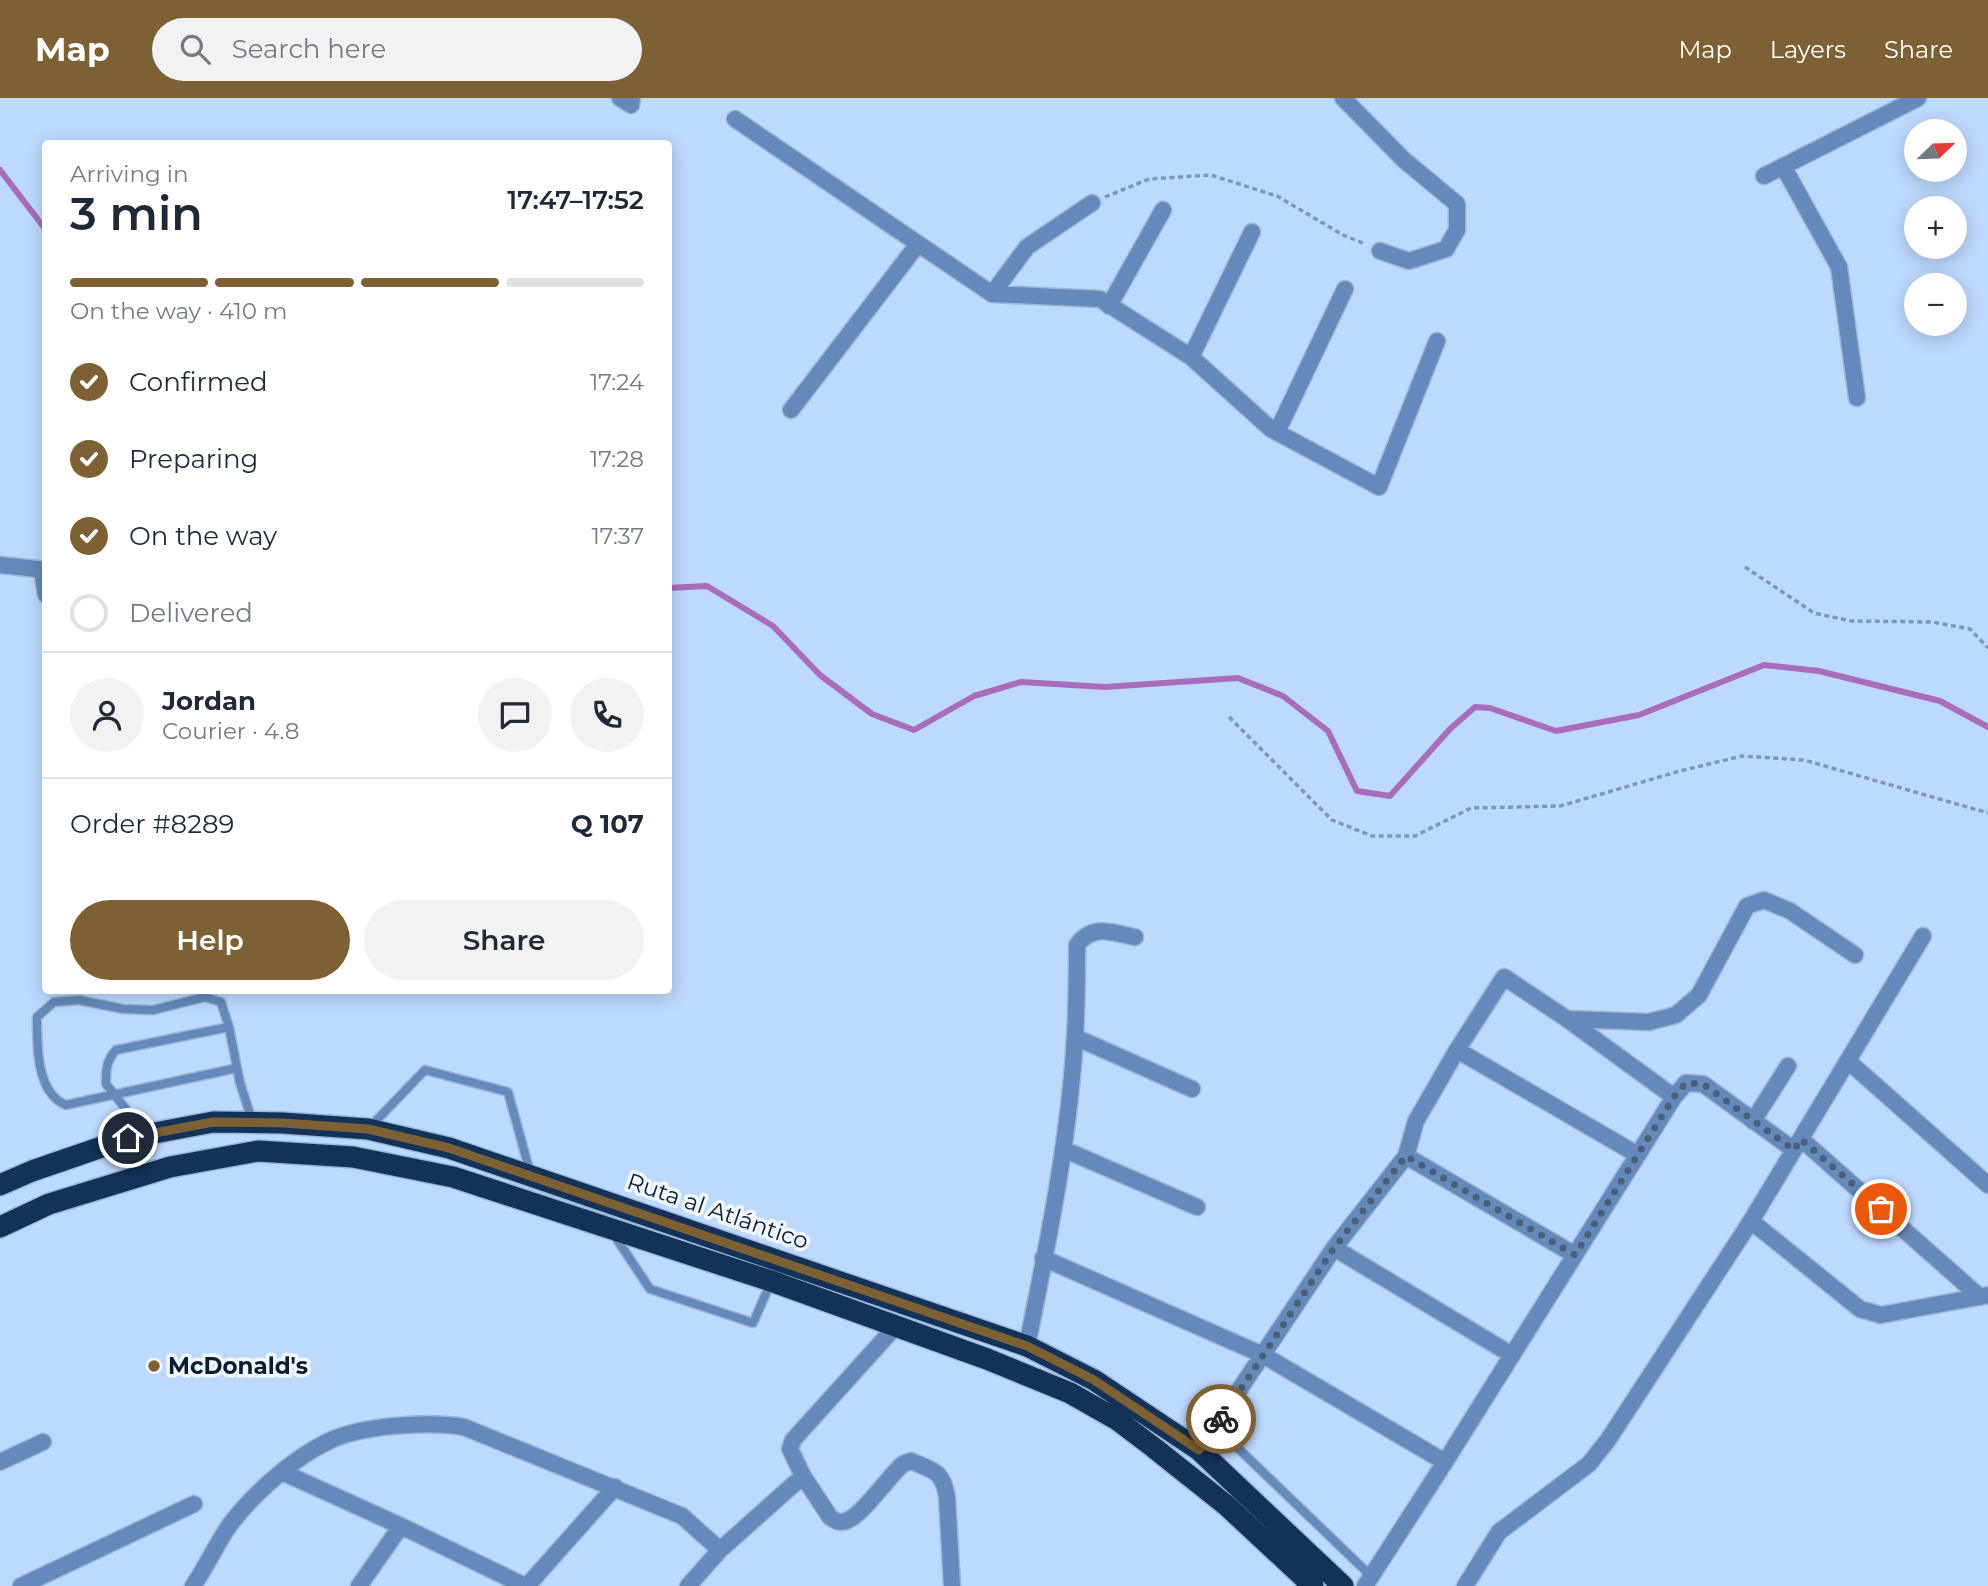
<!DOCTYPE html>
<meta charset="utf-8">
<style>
body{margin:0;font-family:Montserrat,sans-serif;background:#f2f2f3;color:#1f2937;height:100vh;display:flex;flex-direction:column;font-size:26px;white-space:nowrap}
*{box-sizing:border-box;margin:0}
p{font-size:23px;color:#747a83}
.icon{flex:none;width:38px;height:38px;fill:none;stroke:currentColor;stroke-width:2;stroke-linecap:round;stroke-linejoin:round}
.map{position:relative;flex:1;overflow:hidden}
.drawer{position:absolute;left:42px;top:42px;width:630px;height:854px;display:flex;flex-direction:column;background:#fff;border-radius:7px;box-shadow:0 4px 18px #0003}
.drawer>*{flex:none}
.needle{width:46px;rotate:67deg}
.buttons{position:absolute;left:1904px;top:21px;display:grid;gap:14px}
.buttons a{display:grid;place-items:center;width:63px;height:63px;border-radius:50%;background:#fff;box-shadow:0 4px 18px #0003;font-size:35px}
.pin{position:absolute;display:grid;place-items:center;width:60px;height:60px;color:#fff;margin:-30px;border:4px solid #fff;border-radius:50%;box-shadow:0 2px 7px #0007}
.courier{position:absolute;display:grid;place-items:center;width:70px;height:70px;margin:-35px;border:5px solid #7d6033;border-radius:50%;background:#fff;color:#222;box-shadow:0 2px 9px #0007}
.headline em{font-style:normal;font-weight:600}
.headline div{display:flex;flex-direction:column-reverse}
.headline{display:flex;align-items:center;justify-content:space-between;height:119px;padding:0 28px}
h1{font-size:46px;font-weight:600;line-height:52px}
.bar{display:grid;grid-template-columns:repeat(4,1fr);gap:10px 7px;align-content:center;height:84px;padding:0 28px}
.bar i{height:9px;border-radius:5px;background:#e0e1e3}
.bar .current{background:#7d6033}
.bar p{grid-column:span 4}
.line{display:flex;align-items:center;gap:18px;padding:0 28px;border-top:2px solid #e0e1e3}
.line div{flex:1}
.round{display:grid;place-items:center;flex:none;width:74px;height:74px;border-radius:37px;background:#f2f2f3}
ol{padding:0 28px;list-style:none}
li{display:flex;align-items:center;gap:21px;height:77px}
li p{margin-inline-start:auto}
li .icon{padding:7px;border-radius:50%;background:#7d6033;color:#fff;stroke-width:4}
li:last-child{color:#747a83}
li i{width:38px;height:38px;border:4px solid #e0e1e3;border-radius:50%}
.button{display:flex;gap:14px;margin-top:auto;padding:14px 28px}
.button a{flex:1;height:80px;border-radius:42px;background:#7d6033;color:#fff;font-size:28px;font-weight:600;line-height:80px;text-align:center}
.button a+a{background:#f2f2f3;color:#1f2937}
header{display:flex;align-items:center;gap:42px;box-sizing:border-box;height:98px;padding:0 35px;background:#7d6033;color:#fff}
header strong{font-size:33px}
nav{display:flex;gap:38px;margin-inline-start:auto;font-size:24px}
.search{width:490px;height:63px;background:#f2f2f3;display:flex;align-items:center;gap:18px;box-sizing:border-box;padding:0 24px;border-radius:38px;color:#747a83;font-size:26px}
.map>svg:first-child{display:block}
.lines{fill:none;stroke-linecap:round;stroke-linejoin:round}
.stream{stroke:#a76cbc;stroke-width:6}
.lane-casing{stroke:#9eb7d9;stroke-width:11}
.street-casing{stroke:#9eb7d9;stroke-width:19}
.highway-casing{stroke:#9eb7d9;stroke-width:24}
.path{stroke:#8098b7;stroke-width:3.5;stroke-dasharray:5 3.5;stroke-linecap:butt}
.lane{stroke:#6589bb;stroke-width:8}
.street{stroke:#6589bb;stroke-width:16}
.highway{stroke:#143157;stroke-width:21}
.done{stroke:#4a5f7a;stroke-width:7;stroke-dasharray:0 12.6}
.route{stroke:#7d6033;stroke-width:9}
.poi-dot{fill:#7d6033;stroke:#f3f8fe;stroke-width:2.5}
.labels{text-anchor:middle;stroke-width:7;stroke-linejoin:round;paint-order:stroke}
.street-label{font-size:23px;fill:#0c1d33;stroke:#f3f8fe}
.poi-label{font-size:23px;font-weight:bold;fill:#0c1d33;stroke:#f3f8fe;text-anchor:start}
</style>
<header>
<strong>Map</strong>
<div class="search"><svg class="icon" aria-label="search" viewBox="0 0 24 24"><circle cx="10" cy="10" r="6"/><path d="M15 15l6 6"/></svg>Search here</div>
<nav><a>Map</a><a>Layers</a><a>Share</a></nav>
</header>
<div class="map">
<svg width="1988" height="1488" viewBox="0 0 1988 1488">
<rect width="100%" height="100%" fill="#bed9fe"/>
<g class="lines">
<path class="stream" d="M0,72L46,132
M668,490L707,488L773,528L820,577L872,616L914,632L974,598L1021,584L1105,589L1238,580L1283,598L1328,633L1357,693L1390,698L1450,631L1475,609L1490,610L1556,633L1639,617L1764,567L1819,573L1940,603L1988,629"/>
<defs>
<path id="lane" d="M229,929L221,904L205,899L153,912L123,911L79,902L54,904L37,919C37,947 36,995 66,1007L237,970
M371,1028L425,972L508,994L530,1074
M128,1039L125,1010L106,986C106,972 106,963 116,952L229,929L240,985L252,1022
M614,1137L650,1191L753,1225L771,1184
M1216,1329L1371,1478"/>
<path id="street" d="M620,0L631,7L632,0
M1343,0L1404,62L1457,106V132L1446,151L1409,163L1380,153
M735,21L992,196L1100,201L1191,259L1271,331L1379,389L1437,243
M1783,68L1839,169L1857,300
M1764,78L1918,0
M992,196L1027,149L1092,105
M1109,208L1163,112
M1191,259L1252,134
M791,312L918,146
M1277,334L1345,191
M0,467L46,472
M42,472L46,497
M1568,921L1649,924L1676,917L1699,897L1747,808L1764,802L1790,813L1855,857
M1075,939L1192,991
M1457,952L1638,1057
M1848,963L1988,1087
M1753,1023L1788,968
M1801,1041L1980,1199
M1063,1051L1197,1109
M1406,1058L1575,1157
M1751,1123L1860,1211L1881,1217L1988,1197
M1334,1150L1512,1257
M1043,1160L1263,1257L1445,1364
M896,1228L793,1342L790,1351L803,1378L830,1419C835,1423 839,1425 846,1423C863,1417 887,1380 903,1366L911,1363C934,1373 943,1373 947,1399L952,1488
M1027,1248C1047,1149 1070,1038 1075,937C1077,907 1077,877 1077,847C1093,825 1112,835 1135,839
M1199,1352L1334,1150L1406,1058L1416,1023L1457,952L1504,879L1567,921L1674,999
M0,1364L43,1344
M282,1374L401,1428L525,1488
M21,1488L194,1406
M193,1488C206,1469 216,1447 229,1428C252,1397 292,1361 327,1344C361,1327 427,1323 464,1329L682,1418L720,1452
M359,1488L401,1428
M527,1488L615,1389
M688,1488L720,1452L803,1378
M1365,1488L1445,1364L1674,999L1686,985L1703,986L1794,1052
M1465,1488L1499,1434L1589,1366L1608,1342L1751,1123L1923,838"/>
<path id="highway" d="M0,1087L32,1073L128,1040L213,1024L283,1025L368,1031L449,1050L1027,1248L1094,1282L1199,1352L1343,1488
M0,1129L49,1106L170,1069L258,1053L353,1059L453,1079L771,1183L987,1261L1070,1295L1116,1321L1153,1349L1226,1407L1313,1488"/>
</defs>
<use href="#lane" class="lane-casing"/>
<use href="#street" class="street-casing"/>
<use href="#highway" class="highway-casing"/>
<path class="path" d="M1105,99L1149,81L1211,77L1277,98L1343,137L1365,146
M1745,469L1814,515L1851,523L1932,524L1970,531L1988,550
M1229,619L1332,722L1372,738H1415L1471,710L1560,708L1680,673L1742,658L1804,662L1988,715"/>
<use href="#lane" class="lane"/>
<use href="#street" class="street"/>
<use href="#highway" class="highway"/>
</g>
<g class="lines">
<path class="done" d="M1221,1321L1334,1150L1406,1058L1575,1157L1674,999L1686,985L1703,986L1794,1052L1801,1041L1881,1111"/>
<path class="route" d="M128,1040L213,1024L284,1025L368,1031L449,1050L1027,1248L1094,1282L1199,1352L1221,1321"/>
</g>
<circle class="poi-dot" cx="154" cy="1268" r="7"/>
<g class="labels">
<g class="street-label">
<text transform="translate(718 1113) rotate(19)" y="8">Ruta al Atlántico</text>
</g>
<g class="poi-label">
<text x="168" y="1276">McDonald's</text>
</g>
</g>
</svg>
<div class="buttons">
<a><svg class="needle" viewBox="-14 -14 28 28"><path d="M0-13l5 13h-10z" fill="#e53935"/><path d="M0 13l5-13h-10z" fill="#747a83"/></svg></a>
<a>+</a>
<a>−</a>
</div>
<div class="pin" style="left:1881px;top:1111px;background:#ea580c"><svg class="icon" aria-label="bag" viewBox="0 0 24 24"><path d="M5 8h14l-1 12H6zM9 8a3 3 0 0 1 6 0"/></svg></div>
<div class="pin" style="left:128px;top:1040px;background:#1f2937"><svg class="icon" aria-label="home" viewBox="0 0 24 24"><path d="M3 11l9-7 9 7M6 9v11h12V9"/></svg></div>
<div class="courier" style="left:1221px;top:1321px"><svg class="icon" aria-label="bike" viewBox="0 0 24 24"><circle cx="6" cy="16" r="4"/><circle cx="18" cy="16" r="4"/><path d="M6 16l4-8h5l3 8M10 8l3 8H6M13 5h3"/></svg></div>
<section class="drawer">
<div class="headline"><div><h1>3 min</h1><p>Arriving in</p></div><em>17:47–17:52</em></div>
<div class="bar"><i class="current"></i><i class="current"></i><i class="current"></i><i></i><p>On the way · 410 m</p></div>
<ol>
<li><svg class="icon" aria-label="check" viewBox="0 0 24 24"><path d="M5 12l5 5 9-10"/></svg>Confirmed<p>17:24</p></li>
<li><svg class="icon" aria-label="check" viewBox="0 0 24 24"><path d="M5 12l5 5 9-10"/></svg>Preparing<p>17:28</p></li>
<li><svg class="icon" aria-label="check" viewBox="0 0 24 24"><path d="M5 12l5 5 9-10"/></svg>On the way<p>17:37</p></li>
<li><i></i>Delivered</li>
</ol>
<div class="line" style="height:126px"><a class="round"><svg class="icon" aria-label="person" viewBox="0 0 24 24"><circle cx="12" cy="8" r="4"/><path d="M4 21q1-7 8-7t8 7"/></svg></a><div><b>Jordan</b><p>Courier · 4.8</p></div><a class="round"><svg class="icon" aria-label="chat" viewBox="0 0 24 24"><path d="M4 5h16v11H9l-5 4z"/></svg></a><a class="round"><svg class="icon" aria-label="phone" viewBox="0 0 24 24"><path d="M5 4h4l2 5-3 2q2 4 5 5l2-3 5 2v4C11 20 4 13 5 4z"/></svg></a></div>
<div class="line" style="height:91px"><div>Order #8289</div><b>Q 107</b></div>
<div class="button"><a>Help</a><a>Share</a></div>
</section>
</div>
